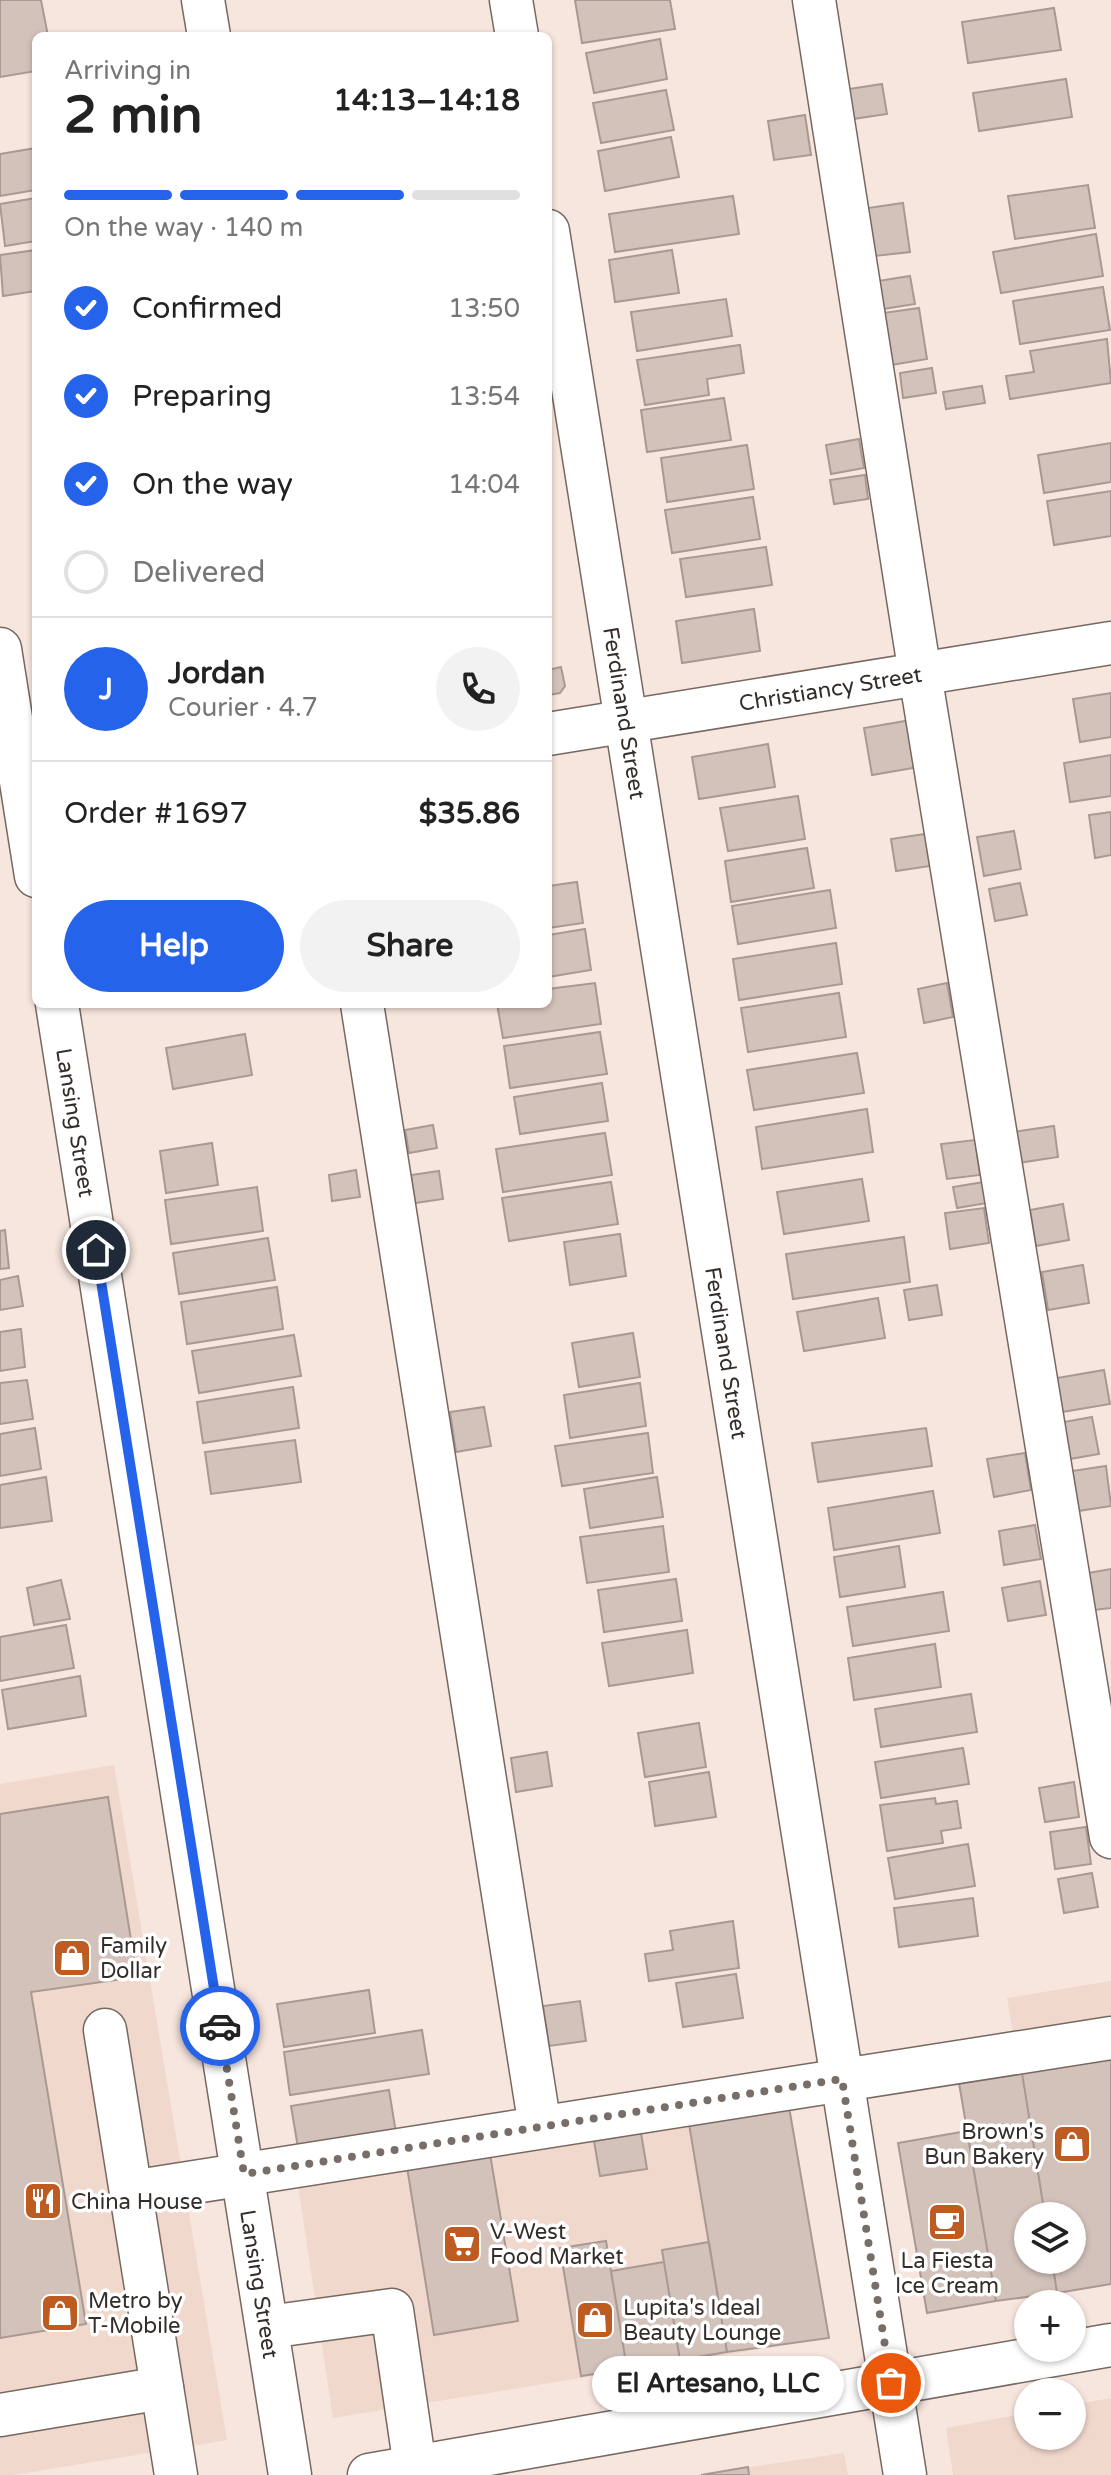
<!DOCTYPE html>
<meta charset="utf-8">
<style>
body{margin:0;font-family:"Varela Round",sans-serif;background:#f2f2f2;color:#222;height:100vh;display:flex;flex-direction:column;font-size:30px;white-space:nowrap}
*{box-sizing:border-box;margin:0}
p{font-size:26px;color:#767676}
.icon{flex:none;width:44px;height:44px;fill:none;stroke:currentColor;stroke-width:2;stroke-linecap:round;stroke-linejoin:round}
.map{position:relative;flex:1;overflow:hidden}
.drawer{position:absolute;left:32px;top:32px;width:520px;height:976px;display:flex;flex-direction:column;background:#fff;border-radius:12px;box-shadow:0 2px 6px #0004}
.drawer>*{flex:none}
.tools{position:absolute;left:1014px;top:2202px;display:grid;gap:16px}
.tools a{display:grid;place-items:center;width:72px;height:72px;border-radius:50%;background:#fff;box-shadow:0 2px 6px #0004;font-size:40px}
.pin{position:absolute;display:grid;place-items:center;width:68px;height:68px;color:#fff;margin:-34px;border:4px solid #fff;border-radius:50%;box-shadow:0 2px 8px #0007}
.courier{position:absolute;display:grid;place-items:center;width:80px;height:80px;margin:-40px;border:6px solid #2563eb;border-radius:50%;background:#fff;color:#222;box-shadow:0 2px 10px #0007}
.bubble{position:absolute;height:56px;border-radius:28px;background:#fff;box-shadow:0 2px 6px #0004;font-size:26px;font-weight:700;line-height:56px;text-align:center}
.headline em{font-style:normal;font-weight:700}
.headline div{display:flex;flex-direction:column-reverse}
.headline{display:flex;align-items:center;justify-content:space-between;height:136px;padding:0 32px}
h1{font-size:52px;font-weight:700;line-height:60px}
.bar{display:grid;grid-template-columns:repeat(4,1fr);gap:12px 8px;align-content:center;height:96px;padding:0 32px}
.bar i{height:10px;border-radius:6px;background:#e0e0e0}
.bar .active{background:#2563eb}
.bar p{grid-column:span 4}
.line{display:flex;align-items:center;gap:20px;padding:0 32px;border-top:2px solid #e0e0e0}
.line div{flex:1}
.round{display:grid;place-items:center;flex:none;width:84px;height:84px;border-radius:42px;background:#f2f2f2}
ol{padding:0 32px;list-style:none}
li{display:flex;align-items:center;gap:24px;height:88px}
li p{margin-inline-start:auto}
li .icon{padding:8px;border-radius:50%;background:#2563eb;color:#fff;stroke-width:4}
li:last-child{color:#767676}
li i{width:44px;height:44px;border:4px solid #e0e0e0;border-radius:50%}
.cta{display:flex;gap:16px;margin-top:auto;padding:16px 32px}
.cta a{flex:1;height:92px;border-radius:48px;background:#2563eb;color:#fff;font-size:32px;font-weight:700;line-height:92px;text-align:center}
.cta a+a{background:#f2f2f2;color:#222}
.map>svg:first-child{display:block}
.built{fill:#f0d8cc}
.building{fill:#d3c2ba;stroke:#a99992;stroke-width:2}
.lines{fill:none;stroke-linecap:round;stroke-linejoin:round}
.minor-casing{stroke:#776861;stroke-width:45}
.minor{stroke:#fff;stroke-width:42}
.done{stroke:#786e69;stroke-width:8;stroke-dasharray:0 14.4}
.route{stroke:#2563eb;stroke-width:10}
.labels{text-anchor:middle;stroke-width:7;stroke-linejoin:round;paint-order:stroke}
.street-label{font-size:22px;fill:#342d2a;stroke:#fff}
.poi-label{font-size:22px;fill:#342d2a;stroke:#fff;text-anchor:start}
</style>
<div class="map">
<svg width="1111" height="2475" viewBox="0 0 1111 2475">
<rect width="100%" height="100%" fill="#f7e6de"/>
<path class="built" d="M114,1765L227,2440L14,2475H0V1784Z
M1111,1981V2284L1057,2293L1052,2260H1072V2216H1044L1007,1998Z
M789,2100L829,2338L333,2418L297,2178Z
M1111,2398V2475H953L946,2428L1028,2413V2436H1072V2405Z
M844,2453L848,2475H697Z"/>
<path class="building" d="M0,0H41L48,36H36V71L0,77Z
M575,0H670L675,29L582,43Z
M1054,8L1061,50L968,63L962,22Z
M660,39L667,79L594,93L586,53Z
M1066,79L1072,117L979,131L973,93Z
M882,84L887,114L853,119L849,89Z
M666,90L674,130L601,143L593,103Z
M805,115L811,155L774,160L768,121Z
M671,137L679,177L605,191L598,151Z
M36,148V190L0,196V154Z
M1088,185L1095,228L1015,239L1008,196Z
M733,196L739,234L615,252L609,214Z
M36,198V241L5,246L0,204Z
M903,203L910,252L875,256L868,208Z
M1096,234L1103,276L1001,293L993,252Z
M36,250V291L3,296L0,255Z
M672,250L679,293L615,302L609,260Z
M910,276L915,304L883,309L878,281Z
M1103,287L1110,330L1020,344L1013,301Z
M726,299L732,336L637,351L631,312Z
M919,308L927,359L891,365L883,313Z
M1107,339L1111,383L1010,399L1006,376L1034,372L1030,351Z
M740,345L744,373L707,379L709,395L645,405L637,360Z
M932,368L936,393L903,398L900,373Z
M982,386L985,403L946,409L943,392Z
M724,398L731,440L647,452L641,410Z
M859,439L864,468L831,474L826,445Z
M1111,443V482L1044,493L1038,455Z
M747,445L754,489L667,502L661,458Z
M865,475L868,499L834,504L830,480Z
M1111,491V536L1054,545L1047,501Z
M753,497L760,539L672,553L665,510Z
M766,547L772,585L686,597L680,559Z
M754,609L760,651L682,663L676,621Z
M561,667L565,686L560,693L548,695V670Z
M1111,693V737L1080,742L1073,699Z
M911,720L919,767L872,775L864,728Z
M768,744L775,787L699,799L692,757Z
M1111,755V796L1070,802L1064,763Z
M798,796L805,839L728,851L720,808Z
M1111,812V855L1095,858L1089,815Z
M1014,831L1021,869L984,876L977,837Z
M925,834L930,866L896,871L891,839Z
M807,848L814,888L731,902L725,861Z
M577,882L583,923L548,928V886Z
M1020,883L1027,915L995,921L989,889Z
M830,890L836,928L738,944L732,906Z
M585,929L591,970L548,977V935Z
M836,943L842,984L739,1000L733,959Z
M595,983L601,1024L503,1038L497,1004H548V989Z
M947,983L953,1017L924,1023L918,989Z
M839,993L846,1037L748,1052L741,1008Z
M600,1032L607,1074L510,1088L504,1046Z
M245,1034L252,1075L173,1089L166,1048Z
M857,1053L864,1093L754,1110L747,1070Z
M602,1083L608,1121L520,1134L514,1097Z
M867,1109L873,1152L762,1169L756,1127Z
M433,1125L437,1148L409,1153L405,1130Z
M1054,1126L1058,1157L1018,1163L1013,1132Z
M605,1133L612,1175L503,1192L496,1149Z
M975,1140L980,1175L947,1179L941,1144Z
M212,1143L218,1185L166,1193L160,1151Z
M356,1170L360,1197L332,1201L329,1175Z
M439,1171L443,1199L415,1203L411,1175Z
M862,1179L869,1221L784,1234L777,1192Z
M611,1182L618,1224L509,1241L502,1198Z
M984,1182L987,1203L957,1208L953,1187Z
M257,1187L263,1231L171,1244L165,1200Z
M1063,1204L1069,1240L1036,1246L1030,1210Z
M984,1208L989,1243L950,1249L945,1213Z
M5,1230L9,1268L0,1269V1231Z
M620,1234L626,1276L570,1285L564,1242Z
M904,1237L910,1282L793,1299L786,1254Z
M268,1238L275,1280L179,1294L173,1253Z
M1083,1265L1089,1303L1048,1310L1042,1272Z
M18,1276L23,1306L0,1310V1280Z
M937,1285L942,1315L909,1320L904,1290Z
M277,1287L283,1329L187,1344L181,1302Z
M878,1298L885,1338L804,1351L797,1312Z
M21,1329L25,1367L0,1371V1332Z
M633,1333L640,1377L579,1387L572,1343Z
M294,1335L301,1376L199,1393L192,1351Z
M1104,1370L1110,1404L1062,1412L1057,1378Z
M27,1380L33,1419L0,1424V1383Z
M640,1383L646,1426L570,1438L564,1395Z
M293,1387L299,1428L203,1443L197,1402Z
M484,1407L491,1446L456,1452L450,1412Z
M1092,1417L1099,1454L1070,1459L1064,1422Z
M35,1428L41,1469L0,1476V1434Z
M926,1428L932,1466L818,1482L812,1443Z
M648,1433L653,1473L562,1486L555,1446Z
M295,1440L301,1482L211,1494L205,1452Z
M1025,1453L1031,1490L994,1497L987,1459Z
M1106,1466L1111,1506L1078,1511L1072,1471Z
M46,1477L52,1521L0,1528V1485Z
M657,1477L663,1517L590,1528L584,1489Z
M933,1491L940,1533L834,1550L828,1508Z
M1035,1525L1041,1559L1004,1565L999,1531Z
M663,1526L669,1572L587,1583L580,1537Z
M899,1546L905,1587L840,1597L834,1557Z
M1111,1569V1608L1094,1610L1088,1573Z
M676,1579L682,1621L604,1632L598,1590Z
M61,1580L70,1619L34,1625L27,1588Z
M1040,1581L1046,1615L1008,1621L1002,1588Z
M943,1592L949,1631L853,1646L847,1607Z
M66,1625L74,1668L0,1681V1637Z
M687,1630L693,1673L609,1686L602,1643Z
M935,1644L941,1687L854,1700L848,1658Z
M80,1676L86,1716L8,1729L2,1690Z
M971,1694L977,1732L881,1747L875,1709Z
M699,1723L706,1767L645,1777L638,1733Z
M963,1748L969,1784L881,1798L875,1762Z
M547,1752L552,1786L516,1792L511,1758Z
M709,1772L716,1817L655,1826L649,1782Z
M1074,1782L1079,1817L1045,1822L1039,1788Z
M108,1797L137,1977L31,1992L86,2324L0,2338V1814Z
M935,1798L936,1804L957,1801L961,1828L941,1831L943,1843L887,1851L880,1805Z
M1086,1827L1091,1864L1055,1869L1050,1832Z
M968,1844L975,1886L895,1899L888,1858Z
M1092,1873L1098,1907L1064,1913L1058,1879Z
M973,1898L978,1936L899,1947L894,1908Z
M733,1921L739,1968L649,1981L645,1954L673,1950L670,1931Z
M736,1974L743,2018L683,2027L676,1983Z
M369,1990L375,2033L284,2047L277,2004Z
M580,2001L586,2041L549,2046L543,2006Z
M422,2030L429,2074L290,2095L284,2052Z
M1111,2057V2284L1057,2293L1052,2260H1072V2216H1045L1022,2073Z
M1022,2073L1045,2216H1028V2260H1052L1057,2293L996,2301L959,2083Z
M389,2090L396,2133L298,2148L291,2106Z
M789,2107L829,2338L727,2352L689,2124Z
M967,2131L996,2301L927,2313L898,2143Z
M641,2133L647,2169L600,2176L594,2141Z
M490,2154L518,2321L434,2335L407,2167Z
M606,2241L627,2369L581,2376L560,2248Z
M709,2242L727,2352L680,2360L662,2250Z
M664,2262L680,2360L627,2369L611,2271Z
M748,2467L749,2475H701Z"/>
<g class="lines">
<defs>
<g id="minor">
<path d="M203,0L209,36"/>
<path d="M511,0L517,36"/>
<path d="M814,0L920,674L1111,1837"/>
<path id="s1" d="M548,231L905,2475"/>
<path d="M0,649L36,876"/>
<path id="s2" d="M548,734L1111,643"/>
<path id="s3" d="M57,1004L290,2475"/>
<path d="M362,1004L540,2127"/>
<path d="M105,2030L176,2475"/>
<path d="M131,2192L1111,2038"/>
<path d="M268,2327L392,2310L415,2467"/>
<path d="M0,2415L162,2388"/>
<path d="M369,2475L1111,2345"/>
</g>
</defs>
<use href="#minor" class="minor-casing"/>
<use href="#minor" class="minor"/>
</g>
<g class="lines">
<path class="done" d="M220,2026L244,2174L842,2079L891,2383"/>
<path class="route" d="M96,1250L220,2026"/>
</g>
<defs>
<symbol id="shop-square" viewBox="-11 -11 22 22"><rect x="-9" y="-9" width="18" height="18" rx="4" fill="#be5b21" stroke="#fff"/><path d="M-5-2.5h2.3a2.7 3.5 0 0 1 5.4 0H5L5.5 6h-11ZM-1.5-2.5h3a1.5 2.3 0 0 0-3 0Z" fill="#fff"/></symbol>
<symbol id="restaurant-square" viewBox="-11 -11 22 22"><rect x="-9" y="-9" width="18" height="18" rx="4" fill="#be5b21" stroke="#fff"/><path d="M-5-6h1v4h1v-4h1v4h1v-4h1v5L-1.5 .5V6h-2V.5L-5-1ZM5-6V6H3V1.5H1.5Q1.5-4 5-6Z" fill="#fff"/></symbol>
<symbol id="cafe-square" viewBox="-11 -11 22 22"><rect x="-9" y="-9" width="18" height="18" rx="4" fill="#be5b21" stroke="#fff"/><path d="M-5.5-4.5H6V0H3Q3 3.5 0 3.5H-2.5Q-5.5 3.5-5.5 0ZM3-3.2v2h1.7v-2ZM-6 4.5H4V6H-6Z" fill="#fff"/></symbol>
<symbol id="supermarket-square" viewBox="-11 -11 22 22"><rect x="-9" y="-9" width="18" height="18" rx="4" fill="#be5b21" stroke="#fff"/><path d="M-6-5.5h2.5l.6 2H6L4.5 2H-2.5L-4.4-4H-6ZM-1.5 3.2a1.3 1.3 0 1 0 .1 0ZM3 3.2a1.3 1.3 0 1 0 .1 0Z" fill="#fff"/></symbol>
</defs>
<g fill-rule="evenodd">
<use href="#shop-square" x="50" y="1936" width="44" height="44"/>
<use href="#shop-square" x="1050" y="2122" width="44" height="44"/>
<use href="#restaurant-square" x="21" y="2179" width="44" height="44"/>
<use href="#cafe-square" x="925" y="2200" width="44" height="44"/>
<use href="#supermarket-square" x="440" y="2222" width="44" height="44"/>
<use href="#shop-square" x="38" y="2291" width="44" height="44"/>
<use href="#shop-square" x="573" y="2298" width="44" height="44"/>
</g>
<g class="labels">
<g class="street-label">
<text dy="8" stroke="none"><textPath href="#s2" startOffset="286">Christiancy Street</textPath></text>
<text dy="8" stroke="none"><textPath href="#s1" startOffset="488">Ferdinand Street</textPath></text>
<text dy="8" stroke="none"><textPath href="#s3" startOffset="120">Lansing Street</textPath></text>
<text dy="8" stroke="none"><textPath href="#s1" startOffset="1136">Ferdinand Street</textPath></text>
<text dy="8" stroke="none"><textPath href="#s3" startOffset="1296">Lansing Street</textPath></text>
</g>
<g class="poi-label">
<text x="100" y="1953">Family<tspan x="100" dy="25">Dollar</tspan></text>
<text x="1044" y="2139" text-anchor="end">Brown's<tspan x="1044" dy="25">Bun Bakery</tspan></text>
<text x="71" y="2209">China House</text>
<text x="490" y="2239">V-West<tspan x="490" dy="25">Food Market</tspan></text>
<text x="947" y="2268" text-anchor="middle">La Fiesta<tspan x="947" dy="25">Ice Cream</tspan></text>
<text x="88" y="2308">Metro by<tspan x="88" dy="25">T-Mobile</tspan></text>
<text x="623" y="2315">Lupita's Ideal<tspan x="623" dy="25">Beauty Lounge</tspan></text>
</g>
</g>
</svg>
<div class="tools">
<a><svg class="icon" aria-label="layers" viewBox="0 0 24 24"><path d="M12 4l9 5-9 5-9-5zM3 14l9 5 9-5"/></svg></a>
<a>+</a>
<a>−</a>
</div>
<div class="pin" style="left:891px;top:2383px;background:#ea580c"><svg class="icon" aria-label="bag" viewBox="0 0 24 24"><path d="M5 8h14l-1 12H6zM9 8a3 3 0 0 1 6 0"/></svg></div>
<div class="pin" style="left:96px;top:1250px;background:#1f2937"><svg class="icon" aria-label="home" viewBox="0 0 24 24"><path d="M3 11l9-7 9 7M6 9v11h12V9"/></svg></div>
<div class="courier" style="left:220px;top:2026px"><svg class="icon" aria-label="car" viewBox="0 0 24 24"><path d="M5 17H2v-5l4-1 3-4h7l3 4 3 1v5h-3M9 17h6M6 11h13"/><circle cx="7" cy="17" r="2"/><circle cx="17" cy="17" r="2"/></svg></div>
<div class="bubble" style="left:592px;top:2356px;width:252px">El Artesano, LLC</div>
<section class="drawer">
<div class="headline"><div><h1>2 min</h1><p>Arriving in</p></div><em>14:13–14:18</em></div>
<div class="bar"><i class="active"></i><i class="active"></i><i class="active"></i><i></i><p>On the way · 140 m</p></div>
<ol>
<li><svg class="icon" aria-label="check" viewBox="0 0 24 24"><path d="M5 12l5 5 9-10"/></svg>Confirmed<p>13:50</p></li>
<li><svg class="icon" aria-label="check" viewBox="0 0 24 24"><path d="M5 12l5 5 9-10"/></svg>Preparing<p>13:54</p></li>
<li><svg class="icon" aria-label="check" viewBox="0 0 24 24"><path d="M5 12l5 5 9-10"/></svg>On the way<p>14:04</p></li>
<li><i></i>Delivered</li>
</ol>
<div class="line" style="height:144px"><b class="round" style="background:#2563eb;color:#fff">J</b><div><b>Jordan</b><p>Courier · 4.7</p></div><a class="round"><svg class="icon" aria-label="phone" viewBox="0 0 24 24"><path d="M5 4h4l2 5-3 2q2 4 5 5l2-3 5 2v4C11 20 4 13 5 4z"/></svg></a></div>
<div class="line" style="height:104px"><div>Order #1697</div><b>$35.86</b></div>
<div class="cta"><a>Help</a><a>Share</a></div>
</section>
</div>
